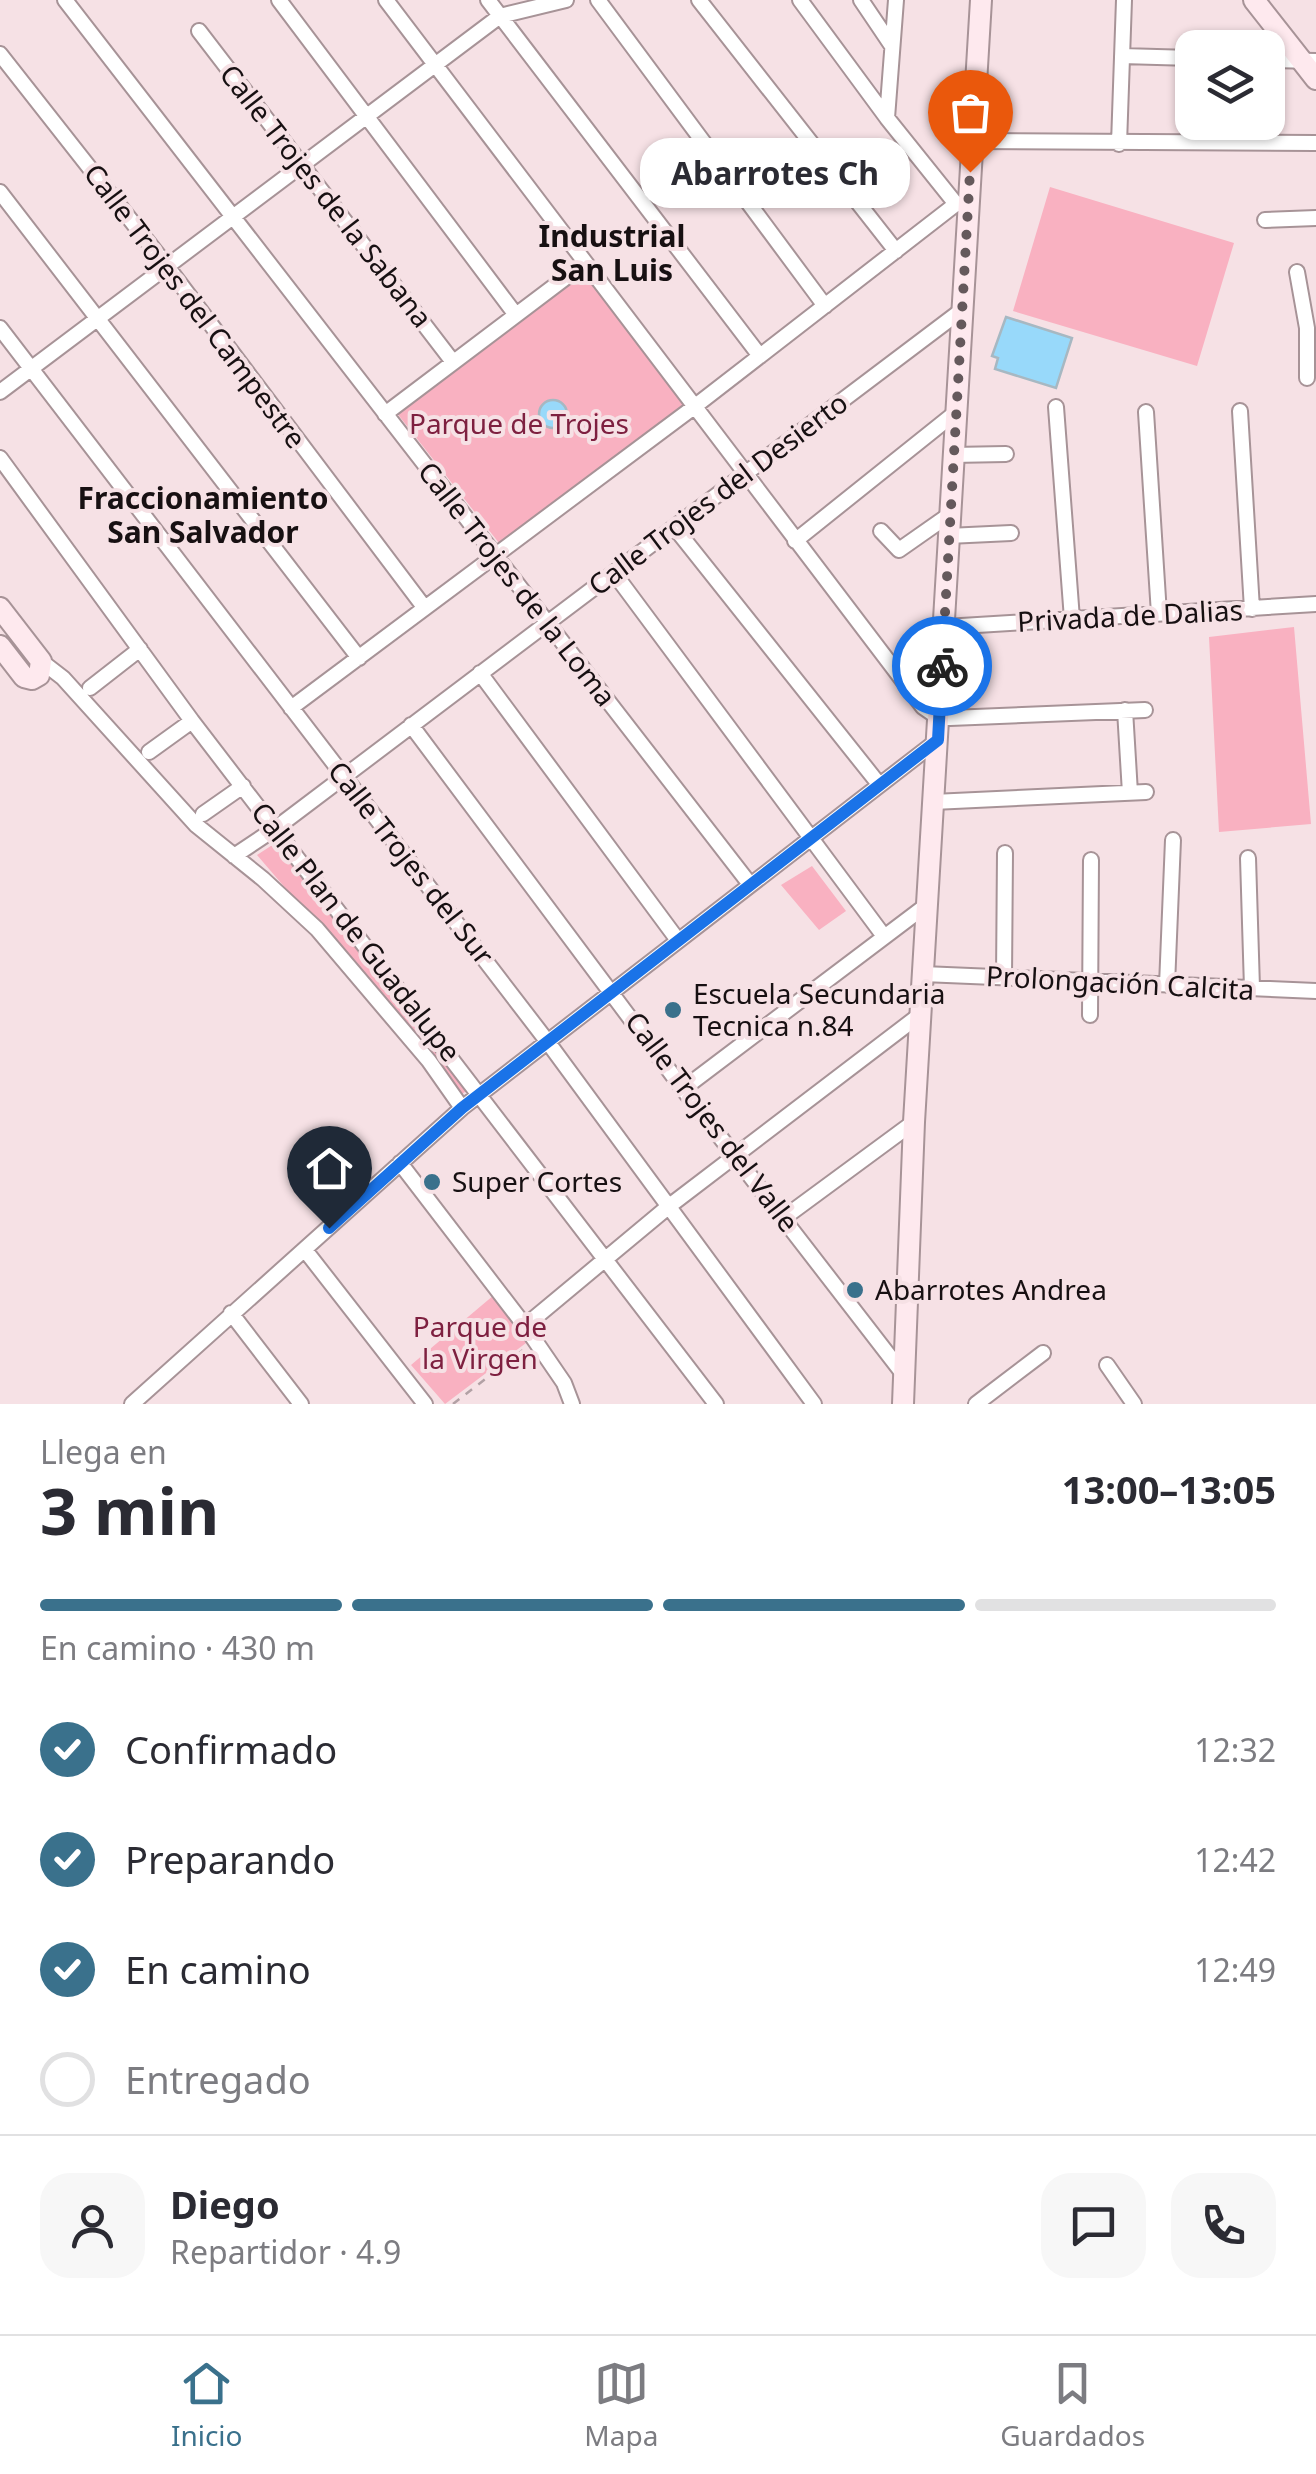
<!DOCTYPE html>
<html lang="es">
<meta charset="utf-8">
<style>
body{margin:0;font-family:"Noto Sans",sans-serif;background:#f7f7f7;color:#2b2b33;height:100vh;display:flex;flex-direction:column;font-size:38px;white-space:nowrap}
*{box-sizing:border-box;margin:0}
p{font-size:32px;color:#7c7c81}
.icon{flex:none;width:55px;height:55px;fill:none;stroke:currentColor;stroke-width:2;stroke-linecap:round;stroke-linejoin:round}
.map{position:relative;height:1404px;overflow:hidden}
.sheet{display:flex;flex-direction:column;background:#fff;flex:1}
.sheet>*{flex:none}
.fabs{position:absolute;left:1175px;top:30px;display:grid;gap:20px}
.fabs a{display:grid;place-items:center;width:110px;height:110px;border-radius:20px;background:#fff;box-shadow:0 2px 8px #0004;font-size:50px}
.pin{position:absolute;display:grid;place-items:center;width:85px;height:85px;color:#fff;margin:-102px -42px;border-radius:50% 50% 50% 0;rotate:-45deg;box-shadow:0 0 10px #0007}
.pin .icon{rotate:45deg}
.courier{position:absolute;display:grid;place-items:center;width:100px;height:100px;margin:-50px;border:8px solid #1a73e8;border-radius:50%;background:#fff;color:#222;box-shadow:0 2px 12px #0007}
.bubble{position:absolute;height:70px;border-radius:30px;background:#fff;box-shadow:0 2px 8px #0004;font-size:32px;font-weight:700;line-height:70px;text-align:center}
.summary em{font-style:normal;font-weight:700}
.summary div{display:flex;flex-direction:column-reverse}
.summary{display:flex;align-items:center;justify-content:space-between;height:170px;padding:0 40px}
h1{font-size:65px;font-weight:700;line-height:75px}
.bar{display:grid;grid-template-columns:repeat(4,1fr);gap:15px 10px;align-content:center;height:120px;padding:0 40px}
.bar i{height:12px;border-radius:8px;background:#e1e1e2}
.bar .active{background:#3a718c}
.bar p{grid-column:span 4}
.line{display:flex;align-items:center;gap:25px;padding:0 40px;border-top:2px solid #e1e1e2}
.line div{flex:1}
.round{display:grid;place-items:center;flex:none;width:105px;height:105px;border-radius:30px;background:#f7f7f7}
ol{padding:0 40px;list-style:none}
li{display:flex;align-items:center;gap:30px;height:110px}
li p{margin-inline-start:auto}
li .icon{padding:10px;border-radius:50%;background:#3a718c;color:#fff;stroke-width:4}
li:last-child{color:#7c7c81}
li i{width:55px;height:55px;border:5px solid #e1e1e2;border-radius:50%}
.dock{display:flex;justify-content:space-around;align-items:center;height:140px;border-top:2px solid #e1e1e2;background:#fff;font-size:28px;color:#7c7c81}
.dock a{display:grid;justify-items:center;gap:5px}
.dock .active{color:#3a718c}
.map>svg:first-child{display:block}
.green{fill:#f9b1c1}
.building{fill:#98d9fa;stroke:#a7b8c2;stroke-width:2.5}
.lines{fill:none;stroke-linecap:round;stroke-linejoin:round}
.street-casing{stroke:#a79397;stroke-width:18}
.secondary-casing{stroke:#a79397;stroke-width:24}
.path{stroke:#b2a1a5;stroke-width:2.5;stroke-dasharray:8 8;stroke-linecap:butt}
.street{stroke:#fff;stroke-width:14}
.secondary{stroke:#fee9ee;stroke-width:20}
.done{stroke:#65595c;stroke-width:10;stroke-dasharray:0 18}
.route{stroke:#1a73e8;stroke-width:12}
.poi-dot{fill:#3a718c;stroke:#f6e1e5;stroke-width:4}
.labels{text-anchor:middle;stroke-width:8;stroke-linejoin:round;paint-order:stroke}
.street-label{font-size:28px;fill:#171012;stroke:#f6e1e5}
.park-label{font-size:28px;fill:#7e2040;stroke:#f6e1e5}
.poi-label{font-size:28px;fill:#171012;stroke:#f6e1e5;text-anchor:start}
.neighbourhood-label{font-size:30px;font-weight:bold;fill:#171012;stroke:#f6e1e5}
</style>
<div class="map">
<svg width="1316" height="1404" viewBox="0 0 1316 1404">
<rect width="100%" height="100%" fill="#f6e1e5"/>
<path class="green" d="M1050,187L1234,243L1197,366L1013,311Z
M585,271L686,405L499,543L396,412Z
M1294,627L1311,824L1219,832L1209,637Z
M277,842L469,1089L462,1094L257,855Z
M812,866L846,911L819,930L781,885Z
M494,1295L530,1340L445,1404L411,1365Z"/>
<path class="building" d="M1006,317L1072,338L1056,388L995,369L998,358L992,356Z
M539 414a14 14 0 1 1 28 0a14 14 0 1 1-28 0Z"/>
<g class="lines">
<defs>
<path id="street" d="M65,0L749,883
M279,0L516,315
M386,0L923,707L939,718H950L1145,710
M488,0L760,356
M598,0L825,306
M699,0L896,251
M800,0L887,118L956,204H962
M861,0L892,46
M199,31L453,362
M0,54L166,265L424,607
M1122,56L1192,58
M1268,60L1316,61
M887,118L896,0
M972,141L1316,143
M1119,144L1124,0
M0,192L359,658
M1265,220L1316,218
M1297,272L1307,328V378
M0,328L547,1041L814,1404
M0,392L500,16L566,0
M1056,407L1072,619
M1240,411L1252,609
M1146,412L1159,614
M385,414L585,263
M952,455L1006,454
M0,458L192,721L716,1404
M675,528L878,783
M881,531L899,550L949,515
M948,536L1011,533
M795,541L955,413
M614,573L883,935
M945,627L1316,604
M41,661L63,678L196,825L263,879L317,929L429,1061L462,1108
M480,673L677,939
M90,688L140,649
M291,708L694,407L956,204
M1125,710L1130,793
M411,725L683,1089L904,1375
M149,752L192,721
M933,802L1146,792
M203,814L243,786
M234,856L276,828L962,310
M1248,858L1252,988
M923,974L1316,991
M1004,977L1005,853
M1167,985L1173,840
M1090,1015L1091,860
M683,1089L928,904
M400,1163L525,1326L564,1383L572,1404
M785,1217L914,1122
M305,1250L425,1404
M231,1313L301,1404
M525,1326L668,1207L921,1014
M1107,1365L1134,1404
M132,1404L462,1108L938,740
M976,1404L1043,1353"/>
<path id="secondary" d="M1254,0L1316,79
M0,608L41,661L39,675L32,679L24,677L0,646
M903,1404L914,1122L981,0"/>
</defs>
<use href="#street" class="street-casing"/>
<use href="#secondary" class="secondary-casing"/>
<path class="path" d="M453,1404L523,1350"/>
<use href="#street" class="street"/>
<use href="#secondary" class="secondary"/>
</g>
<g class="lines">
<path class="done" d="M942,666L970,172"/>
<path class="route" d="M329,1228L462,1108L938,740L942,666"/>
</g>
<g class="poi-dot">
<circle cx="673" cy="1010" r="10"/>
<circle cx="432" cy="1182" r="10"/>
<circle cx="855" cy="1290" r="10"/>
</g>
<g class="labels">
<g class="street-label">
<text transform="translate(326 196) rotate(52)" y="10">Calle Trojes de la Sabana</text>
<text transform="translate(195 306) rotate(53)" y="10">Calle Trojes del Campestre</text>
<text transform="translate(718 494) rotate(-37)" y="10">Calle Trojes del Desierto</text>
<text transform="translate(517 584) rotate(52)" y="10">Calle Trojes de la Loma</text>
<text transform="translate(1130 616) rotate(-3)" y="10">Privada de Dalias</text>
<text transform="translate(411 863) rotate(52)" y="10">Calle Trojes del Sur</text>
<text transform="translate(356 932) rotate(52)" y="10">Calle Plan de Guadalupe</text>
<text transform="translate(1120 983) rotate(3)" y="10">Prolongación Calcita</text>
<text transform="translate(712 1122) rotate(53)" y="10">Calle Trojes del Valle</text>
</g>
<g class="park-label">
<text x="519" y="434">Parque de Trojes</text>
<text x="480" y="1337">Parque de<tspan x="480" dy="32">la Virgen</tspan></text>
</g>
<g class="poi-label">
<text x="693" y="1004">Escuela Secundaria<tspan x="693" dy="32">Tecnica n.84</tspan></text>
<text x="452" y="1192">Super Cortes</text>
<text x="875" y="1300">Abarrotes Andrea</text>
</g>
<g class="neighbourhood-label">
<text x="612" y="247">Industrial<tspan x="612" dy="34">San Luis</tspan></text>
<text x="203" y="509">Fraccionamiento<tspan x="203" dy="34">San Salvador</tspan></text>
</g>
</g>
</svg>
<div class="fabs">
<a><svg class="icon" aria-label="layers" viewBox="0 0 24 24"><path d="M12 4l9 5-9 5-9-5zM3 14l9 5 9-5"/></svg></a>
</div>
<div class="pin" style="left:970px;top:172px;background:#ea580c"><svg class="icon" aria-label="bag" viewBox="0 0 24 24"><path d="M5 8h14l-1 12H6zM9 8a3 3 0 0 1 6 0"/></svg></div>
<div class="pin" style="left:329px;top:1228px;background:#1f2937"><svg class="icon" aria-label="home" viewBox="0 0 24 24"><path d="M3 11l9-7 9 7M6 9v11h12V9"/></svg></div>
<div class="courier" style="left:942px;top:666px"><svg class="icon" aria-label="bike" viewBox="0 0 24 24"><circle cx="6" cy="16" r="4"/><circle cx="18" cy="16" r="4"/><path d="M6 16l4-8h5l3 8M10 8l3 8H6M13 5h3"/></svg></div>
<div class="bubble" style="left:640px;top:138px;width:270px">Abarrotes Ch</div>
</div>
<section class="sheet">
<div class="summary"><div><h1>3 min</h1><p>Llega en</p></div><em>13:00–13:05</em></div>
<div class="bar"><i class="active"></i><i class="active"></i><i class="active"></i><i></i><p>En camino · 430 m</p></div>
<ol>
<li><svg class="icon" aria-label="check" viewBox="0 0 24 24"><path d="M5 12l5 5 9-10"/></svg>Confirmado<p>12:32</p></li>
<li><svg class="icon" aria-label="check" viewBox="0 0 24 24"><path d="M5 12l5 5 9-10"/></svg>Preparando<p>12:42</p></li>
<li><svg class="icon" aria-label="check" viewBox="0 0 24 24"><path d="M5 12l5 5 9-10"/></svg>En camino<p>12:49</p></li>
<li><i></i>Entregado</li>
</ol>
<div class="line" style="height:180px"><a class="round"><svg class="icon" aria-label="person" viewBox="0 0 24 24"><circle cx="12" cy="8" r="4"/><path d="M4 21q1-7 8-7t8 7"/></svg></a><div><b>Diego</b><p>Repartidor · 4.9</p></div><a class="round"><svg class="icon" aria-label="chat" viewBox="0 0 24 24"><path d="M4 5h16v11H9l-5 4z"/></svg></a><a class="round"><svg class="icon" aria-label="phone" viewBox="0 0 24 24"><path d="M5 4h4l2 5-3 2q2 4 5 5l2-3 5 2v4C11 20 4 13 5 4z"/></svg></a></div>
</section>
<nav class="dock">
<a class="active"><svg class="icon" aria-label="home" viewBox="0 0 24 24"><path d="M3 11l9-7 9 7M6 9v11h12V9"/></svg>Inicio</a>
<a><svg class="icon" aria-label="map" viewBox="0 0 24 24"><path d="M3 6l6-2 6 2 6-2v14l-6 2-6-2-6 2zM9 4v14M15 6v14"/></svg>Mapa</a>
<a><svg class="icon" aria-label="saved" viewBox="0 0 24 24"><path d="M7 4h10v16l-5-4-5 4z"/></svg>Guardados</a>
</nav>
